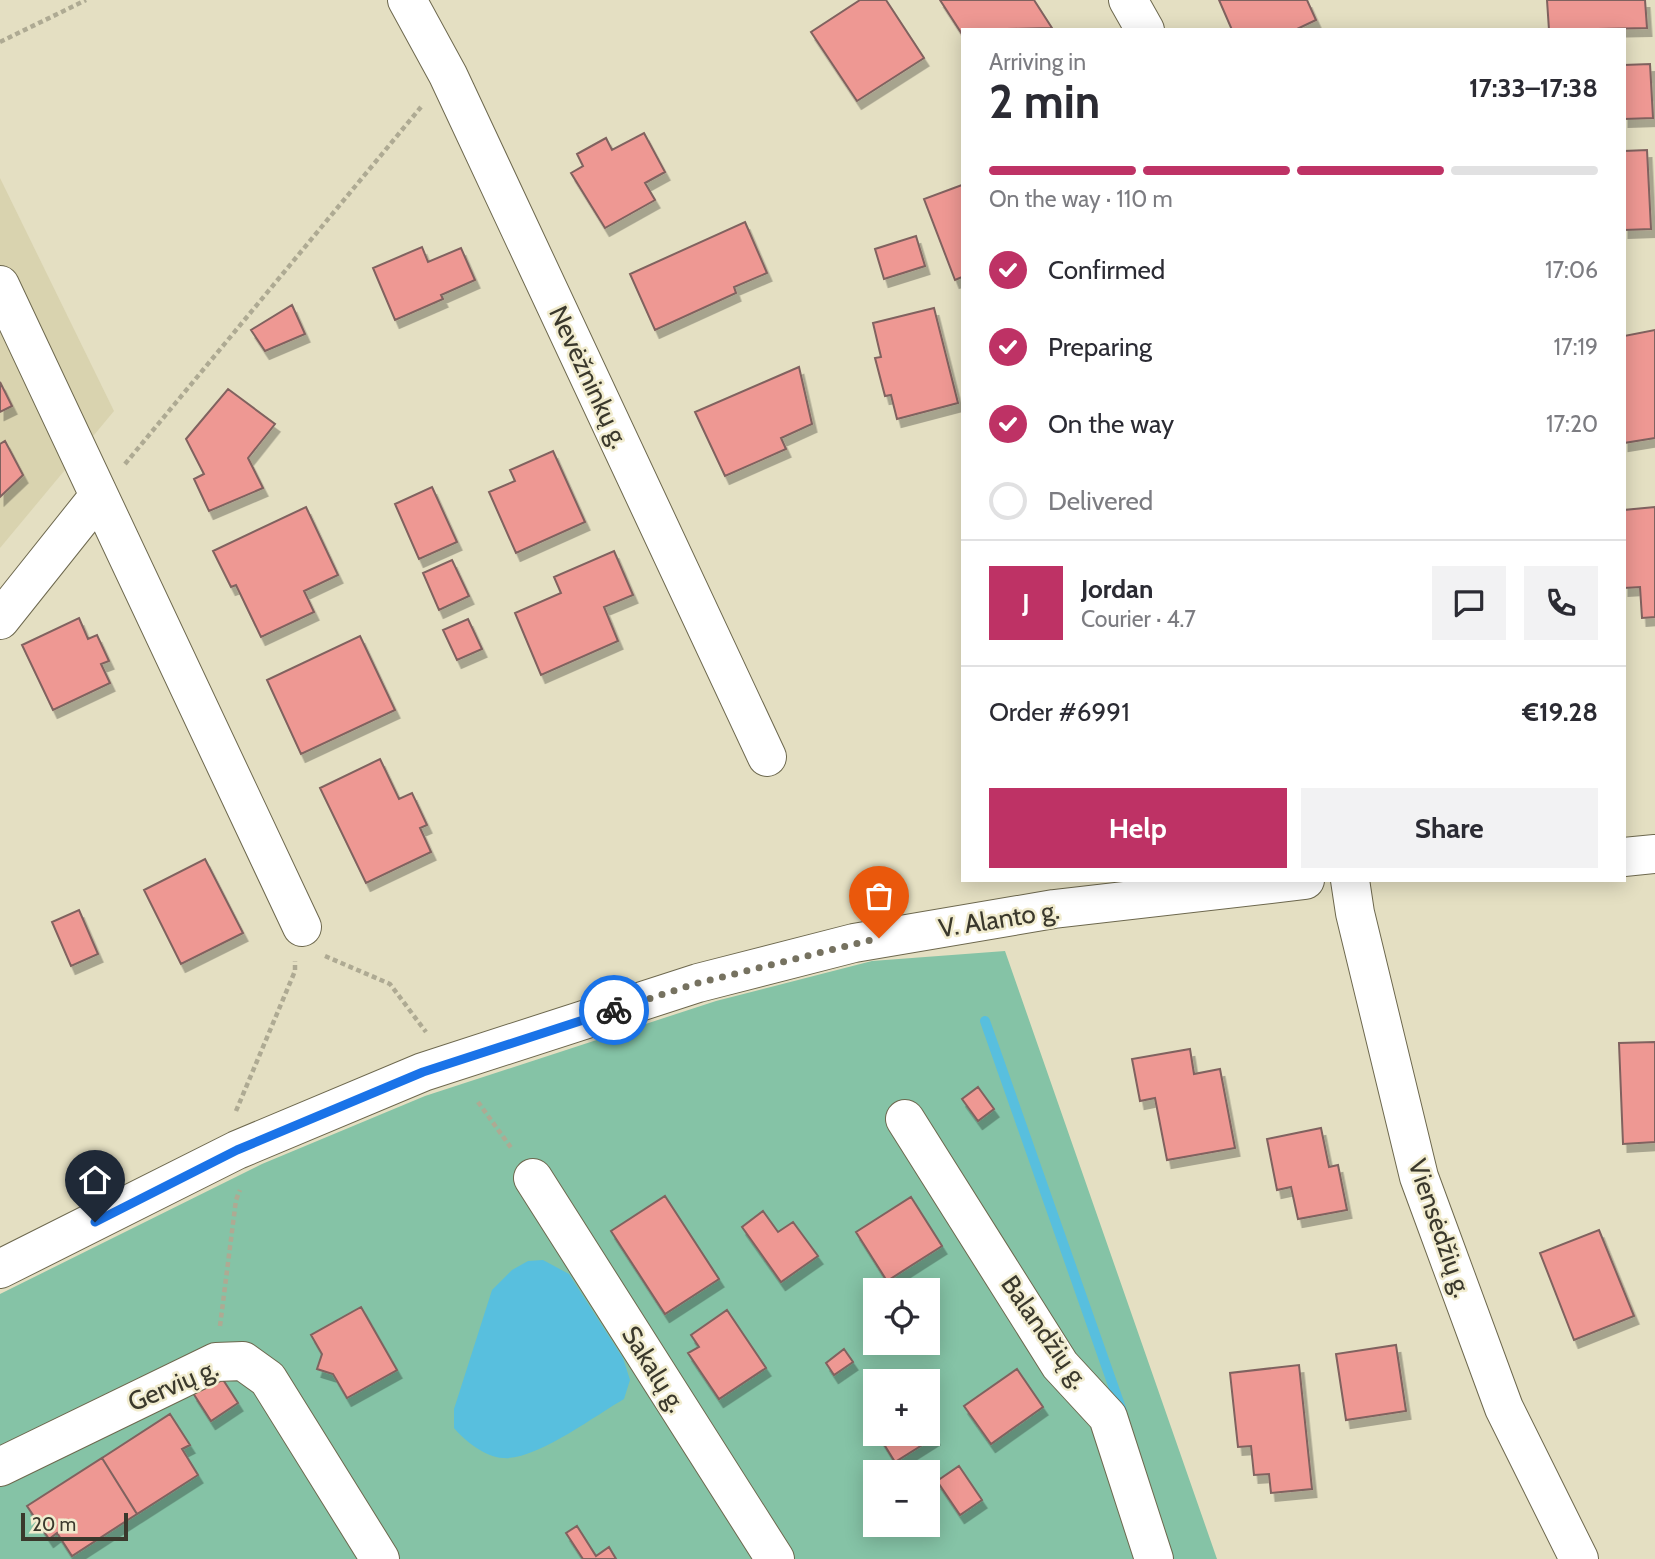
<!DOCTYPE html>
<meta charset="utf-8">
<style>
body{margin:0;font-family:Cabin,sans-serif;background:#f2f2f3;color:#2b2b33;height:100vh;display:flex;flex-direction:column;font-size:26px;white-space:nowrap}
*{box-sizing:border-box;margin:0}
p{font-size:23px;color:#7c7c81}
.icon{flex:none;width:38px;height:38px;fill:none;stroke:currentColor;stroke-width:2;stroke-linecap:round;stroke-linejoin:round}
.map{position:relative;flex:1;overflow:hidden}
.panel{position:absolute;left:961px;top:28px;width:665px;height:854px;display:flex;flex-direction:column;background:#fff;border-radius:0px;box-shadow:0 4px 18px #0003}
.panel>*{flex:none}
.fabs{position:absolute;left:863px;top:1278px;display:grid;gap:14px}
.fabs a{display:grid;place-items:center;width:77px;height:77px;border-radius:0px;background:#fff;box-shadow:0 4px 18px #0003;font-size:35px}
.scale{position:absolute;left:21px;bottom:18px;width:107px;box-sizing:border-box;padding-left:7px;border:4px solid #3a382c;border-top:0;font-size:19px;line-height:24px;white-space:nowrap;color:#3a382c;-webkit-text-stroke:5px #f1eccf;paint-order:stroke}
.pin{position:absolute;display:grid;place-items:center;width:60px;height:60px;color:#fff;margin:-72px -30px;border-radius:50% 50% 50% 0;rotate:-45deg;box-shadow:0 0 7px #0007}
.pin .icon{rotate:45deg}
.courier{position:absolute;display:grid;place-items:center;width:70px;height:70px;margin:-35px;border:5px solid #1a73e8;border-radius:50%;background:#fff;color:#222;box-shadow:0 2px 9px #0007}
.summary em{font-style:normal;font-weight:700}
.summary div{display:flex;flex-direction:column-reverse}
.summary{display:flex;align-items:center;justify-content:space-between;height:119px;padding:0 28px}
h1{font-size:46px;font-weight:700;line-height:52px}
.bar{display:grid;grid-template-columns:repeat(4,1fr);gap:10px 7px;align-content:center;height:84px;padding:0 28px}
.bar i{height:9px;border-radius:5px;background:#e1e1e2}
.bar .active{background:#be3265}
.bar p{grid-column:span 4}
.line{display:flex;align-items:center;gap:18px;padding:0 28px;border-top:2px solid #e1e1e2}
.line div{flex:1}
.round{display:grid;place-items:center;flex:none;width:74px;height:74px;border-radius:0px;background:#f2f2f3}
ol{padding:0 28px;list-style:none}
li{display:flex;align-items:center;gap:21px;height:77px}
li p{margin-inline-start:auto}
li .icon{padding:7px;border-radius:50%;background:#be3265;color:#fff;stroke-width:4}
li:last-child{color:#7c7c81}
li i{width:38px;height:38px;border:4px solid #e1e1e2;border-radius:50%}
.button{display:flex;gap:14px;margin-top:auto;padding:14px 28px}
.button a{flex:1;height:80px;border-radius:0px;background:#be3265;color:#fff;font-size:28px;font-weight:700;line-height:80px;text-align:center}
.button a+a{background:#f2f2f3;color:#2b2b33}
.map>svg:first-child{display:block}
.built{fill:#d9d3af}
.green{fill:#85c3a6;fill-rule:evenodd}
.water{fill:#58bfde}
.lines{fill:none;stroke-linecap:round;stroke-linejoin:round}
.stream{stroke:#58bfde;stroke-width:10}
.building{fill:#ee9893;stroke:#80625f;stroke-width:2;filter:url(#shadow)}
.minor-casing{stroke:#6d684e;stroke-width:40}
.major-casing{stroke:#6d684e;stroke-width:40}
.path{stroke:#aeaa93;stroke-width:4.5;stroke-dasharray:5 3.5;stroke-linecap:butt}
.minor{stroke:#fff;stroke-width:38}
.major{stroke:#fff;stroke-width:38}
.done{stroke:#767260;stroke-width:7;stroke-dasharray:0 12.6}
.route{stroke:#1a73e8;stroke-width:9}
.labels{text-anchor:middle;stroke-width:5;stroke-linejoin:round;paint-order:stroke}
.street-label{font-size:26px;fill:#3a382c;stroke:#f1eccf}
</style>
<div class="map">
<svg width="1655" height="1559" viewBox="0 0 1655 1559">
<defs>
<filter id="shadow"><feDropShadow dx="4.5" dy="8" stdDeviation="0" flood-color="#0004"/></filter>
</defs>
<rect width="100%" height="100%" fill="#e4dfc2"/>
<path class="built" d="M0,178L114,411L0,548Z"/>
<path class="green" d="M1005,951L1217,1559H0V1294L262,1164L425,1096L716,1001L872,961ZM875,1290H928V1342H875ZM875,1381H928V1433H875ZM875,1472H928V1524H875Z"/>
<path class="water" d="M543,1260L569,1274L623,1358L630,1380L624,1399C596,1415 535,1461 503,1458C485,1457 465,1441 454,1428V1409L492,1290L512,1270L528,1261Z"/>
<g class="lines">
<path class="stream" d="M985,1021L1122,1411"/>
</g>
<path class="building" d="M860,0H886L924,58L857,101L811,32Z
M940,0H1034L1052,28L962,30V34Z
M1219,0H1307L1316,20L1295,30H1232Z
M1547,0H1645L1647,28L1549,30Z
M1650,64L1653,118L1624,119V65Z
M644,133L665,172L645,183L655,200L605,228L571,173L583,166L577,154L606,138L612,150Z
M1647,150L1651,229L1624,230V151Z
M962,185V277L955,280L924,199Z
M745,222L767,273L734,287L736,293L655,330L630,274Z
M916,236L925,266L884,279L875,249Z
M422,247L428,262L461,248L475,280L441,295L443,299L395,320L373,268Z
M292,305L305,334L265,351L251,330Z
M934,308L958,403L897,419L891,395L885,396L875,358L881,357L873,323Z
M1655,330V438L1624,443V336Z
M799,367L812,424L781,438L786,449L725,476L695,412Z
M0,382L12,406L0,412Z
M228,389L275,424L248,458L263,488L209,511L194,479L204,474L186,439Z
M5,441L23,475L0,497V444Z
M553,451L585,522L516,553L489,492L515,481L510,470Z
M432,487L457,542L419,559L395,504Z
M306,507L338,575L304,591L314,612L261,637L236,585L231,587L213,551Z
M1655,507V617L1642,618L1640,587L1624,588V510Z
M614,551L633,595L604,607L618,641L541,675L515,613L561,593L554,577Z
M452,560L469,596L439,610L423,573Z
M79,618L88,639L97,635L109,661L101,664L110,683L53,710L22,645Z
M468,619L482,649L457,660L443,630Z
M360,636L395,710L301,754L267,680Z
M380,759L399,799L412,793L427,825L420,828L431,852L366,883L320,788Z
M205,859L243,933L181,964L144,890Z
M79,910L98,954L71,966L52,922Z
M1655,1042V1142L1623,1144L1619,1043Z
M1190,1049L1194,1074L1220,1069L1235,1148L1167,1160L1155,1098L1140,1101L1132,1059Z
M978,1087L994,1109L978,1121L962,1099Z
M1321,1128L1329,1167L1338,1165L1347,1210L1298,1219L1291,1187L1277,1190L1267,1139Z
M665,1196L719,1279L665,1314L611,1231Z
M911,1197L942,1246L887,1281L856,1232Z
M763,1211L778,1232L793,1222L818,1256L781,1282L742,1227Z
M1599,1230L1634,1316L1574,1340L1540,1253Z
M361,1307L397,1370L347,1398L333,1374L317,1369L322,1354L311,1335Z
M727,1310L766,1368L719,1399L688,1353L699,1347L691,1335Z
M1396,1345L1406,1411L1346,1420L1336,1354Z
M844,1349L853,1362L834,1375L826,1363Z
M1299,1365L1312,1489L1271,1493L1269,1474L1254,1475L1251,1446L1238,1447L1230,1373Z
M1017,1369L1043,1407L991,1444L964,1406Z
M220,1375L238,1403L211,1421L193,1393Z
M875,1412V1430L867,1417Z
M170,1414L190,1445L182,1449L198,1475L137,1514L102,1458Z
M928,1425L935,1437L895,1462L877,1433H928Z
M102,1458L137,1514L72,1556L57,1533L49,1539L27,1506Z
M959,1466L982,1500L960,1515L937,1481Z
M577,1526L596,1556L609,1547L616,1559H583L566,1533Z"/>
<g class="lines">
<defs>
<path id="minor" d="M407,0L448,75L767,757
M1128,0L1145,30
M0,285L302,927
M0,620L98,497
M1350,880L1355,913L1419,1177L1504,1408L1579,1559
M905,1119L1060,1365L1108,1417L1154,1559
M533,1178L775,1559
M0,1467L216,1362L243,1361L268,1379L380,1559"/>
<path id="major" d="M1624,857L1655,854
M0,1269L237,1150L423,1072L698,983L854,943L1054,909L1305,880"/>
</defs>
<use href="#minor" class="minor-casing"/>
<use href="#major" class="major-casing"/>
<path class="path" d="M0,42L86,0
M125,464L421,107
M325,956L390,984L426,1032
M478,1102L512,1149
M236,1111L295,971V961
M220,1326L236,1200L240,1190"/>
<use href="#minor" class="minor"/>
<use href="#major" class="major"/>
</g>
<g class="lines">
<path class="done" d="M614,1010L698,983L879,938"/>
<path class="route" d="M95,1222L237,1150L423,1072L614,1010"/>
</g>
<g class="labels">
<g class="street-label">
<text transform="translate(589 377) rotate(65)" y="9">Nevėžninkų g.</text>
<text transform="translate(999 919) rotate(-9)" y="9">V. Alanto g.</text>
<text transform="translate(1440 1228) rotate(71)" y="9">Viensėdžių g.</text>
<text transform="translate(1045 1332) rotate(55)" y="9">Balandžių g.</text>
<text transform="translate(654 1369) rotate(58)" y="9">Sakalų g.</text>
<text transform="translate(173 1385) rotate(-23)" y="9">Gervių g.</text>
</g>
</g>
</svg>
<div class="fabs">
<a><svg class="icon" aria-label="locate" viewBox="0 0 24 24"><circle cx="12" cy="12" r="6"/><path d="M12 2v4M12 18v4M2 12h4M18 12h4"/></svg></a>
<a>+</a>
<a>−</a>
</div>
<div class="scale">20 m</div>
<div class="pin" style="left:879px;top:938px;background:#ea580c"><svg class="icon" aria-label="bag" viewBox="0 0 24 24"><path d="M5 8h14l-1 12H6zM9 8a3 3 0 0 1 6 0"/></svg></div>
<div class="pin" style="left:95px;top:1222px;background:#1f2937"><svg class="icon" aria-label="home" viewBox="0 0 24 24"><path d="M3 11l9-7 9 7M6 9v11h12V9"/></svg></div>
<div class="courier" style="left:614px;top:1010px"><svg class="icon" aria-label="bike" viewBox="0 0 24 24"><circle cx="6" cy="16" r="4"/><circle cx="18" cy="16" r="4"/><path d="M6 16l4-8h5l3 8M10 8l3 8H6M13 5h3"/></svg></div>
<section class="panel">
<div class="summary"><div><h1>2 min</h1><p>Arriving in</p></div><em>17:33–17:38</em></div>
<div class="bar"><i class="active"></i><i class="active"></i><i class="active"></i><i></i><p>On the way · 110 m</p></div>
<ol>
<li><svg class="icon" aria-label="check" viewBox="0 0 24 24"><path d="M5 12l5 5 9-10"/></svg>Confirmed<p>17:06</p></li>
<li><svg class="icon" aria-label="check" viewBox="0 0 24 24"><path d="M5 12l5 5 9-10"/></svg>Preparing<p>17:19</p></li>
<li><svg class="icon" aria-label="check" viewBox="0 0 24 24"><path d="M5 12l5 5 9-10"/></svg>On the way<p>17:20</p></li>
<li><i></i>Delivered</li>
</ol>
<div class="line" style="height:126px"><b class="round" style="background:#be3265;color:#fff">J</b><div><b>Jordan</b><p>Courier · 4.7</p></div><a class="round"><svg class="icon" aria-label="chat" viewBox="0 0 24 24"><path d="M4 5h16v11H9l-5 4z"/></svg></a><a class="round"><svg class="icon" aria-label="phone" viewBox="0 0 24 24"><path d="M5 4h4l2 5-3 2q2 4 5 5l2-3 5 2v4C11 20 4 13 5 4z"/></svg></a></div>
<div class="line" style="height:91px"><div>Order #6991</div><b>€19.28</b></div>
<div class="button"><a>Help</a><a>Share</a></div>
</section>
</div>
